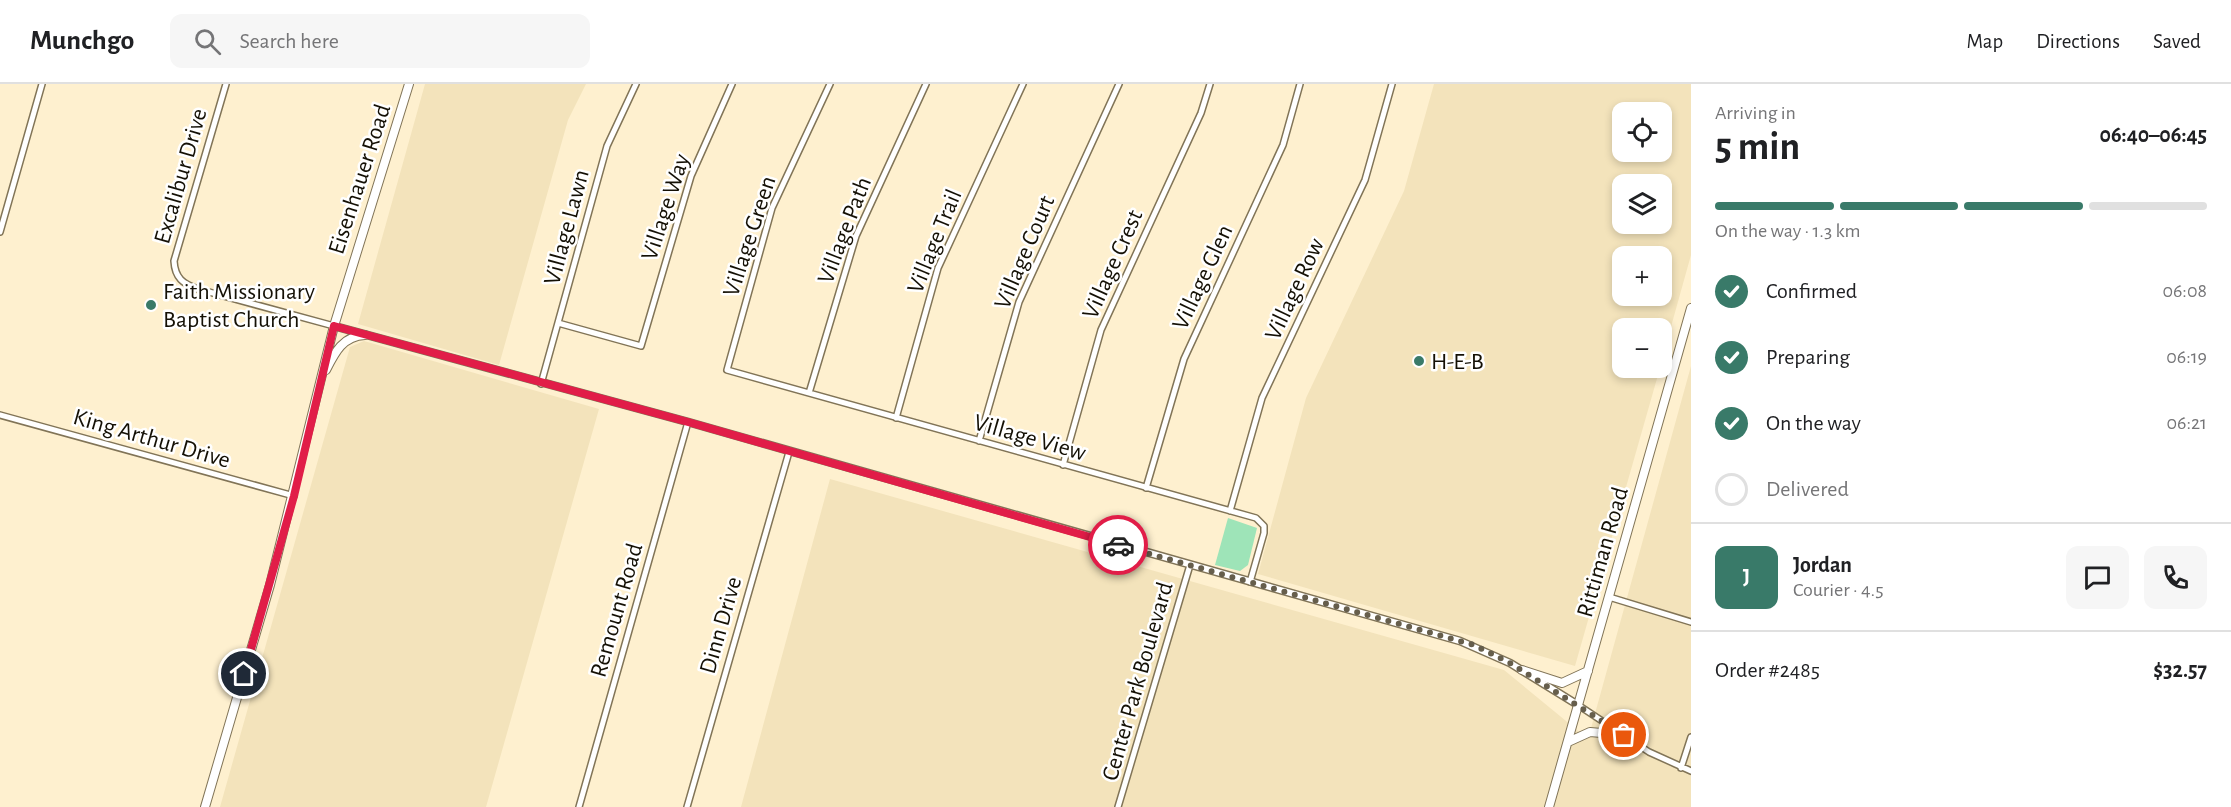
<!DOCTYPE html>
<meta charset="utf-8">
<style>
body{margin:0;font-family:"Alegreya Sans",sans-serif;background:#f6f6f6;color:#202124;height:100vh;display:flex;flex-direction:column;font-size:22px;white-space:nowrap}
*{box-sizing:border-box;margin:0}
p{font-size:20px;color:#757577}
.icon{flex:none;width:33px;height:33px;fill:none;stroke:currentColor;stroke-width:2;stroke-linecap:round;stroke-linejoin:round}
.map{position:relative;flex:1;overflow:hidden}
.sheet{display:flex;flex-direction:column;background:#fff;width:540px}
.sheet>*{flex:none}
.tools{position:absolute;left:1612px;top:18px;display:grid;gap:12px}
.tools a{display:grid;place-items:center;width:60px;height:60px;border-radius:12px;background:#fff;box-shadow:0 3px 9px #0003;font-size:30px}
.pin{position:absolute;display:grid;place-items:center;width:51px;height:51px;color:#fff;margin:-26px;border:3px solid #fff;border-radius:50%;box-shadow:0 2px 6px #0007}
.courier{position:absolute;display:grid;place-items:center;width:60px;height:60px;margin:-30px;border:4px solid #e11d48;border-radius:50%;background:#fff;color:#222;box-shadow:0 2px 8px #0007}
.headline em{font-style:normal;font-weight:600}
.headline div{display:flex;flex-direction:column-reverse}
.headline{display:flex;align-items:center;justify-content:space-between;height:102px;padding:0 24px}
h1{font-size:39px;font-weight:600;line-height:45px}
.bar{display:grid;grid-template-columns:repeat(4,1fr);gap:9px 6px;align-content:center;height:72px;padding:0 24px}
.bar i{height:8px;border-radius:4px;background:#e0e0e0}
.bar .active{background:#397a69}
.bar p{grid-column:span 4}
.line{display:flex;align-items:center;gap:15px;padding:0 24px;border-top:2px solid #e0e0e0}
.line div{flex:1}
.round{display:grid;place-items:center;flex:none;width:63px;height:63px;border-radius:12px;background:#f6f6f6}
ol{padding:0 24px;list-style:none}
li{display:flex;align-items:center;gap:18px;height:66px}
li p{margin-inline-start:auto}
li .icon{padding:6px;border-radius:50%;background:#397a69;color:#fff;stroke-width:4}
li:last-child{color:#757577}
li i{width:33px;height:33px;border:3px solid #e0e0e0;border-radius:50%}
header{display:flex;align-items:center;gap:36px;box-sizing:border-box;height:84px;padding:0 30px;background:#fff;border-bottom:2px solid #e0e0e0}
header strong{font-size:28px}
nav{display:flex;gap:33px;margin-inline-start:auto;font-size:21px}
.search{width:420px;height:54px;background:#f6f6f6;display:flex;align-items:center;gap:15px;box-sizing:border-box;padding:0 21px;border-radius:12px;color:#757577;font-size:22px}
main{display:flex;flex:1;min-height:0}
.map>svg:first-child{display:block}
.built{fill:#f3e3bb;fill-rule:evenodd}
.green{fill:#9ee4b8}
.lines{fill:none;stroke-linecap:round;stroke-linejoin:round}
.minor-casing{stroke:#817457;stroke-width:8}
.tertiary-casing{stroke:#817457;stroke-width:9}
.secondary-casing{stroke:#817457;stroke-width:10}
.minor{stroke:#fff;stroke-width:5}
.tertiary{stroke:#fff;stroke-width:6}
.secondary{stroke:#fff;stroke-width:8}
.done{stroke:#665e4c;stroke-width:6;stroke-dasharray:0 10.8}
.route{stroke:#e11d48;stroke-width:8}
.poi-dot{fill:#397a69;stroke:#fff;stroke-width:2}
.labels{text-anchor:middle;stroke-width:5;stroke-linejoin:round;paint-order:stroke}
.street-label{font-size:24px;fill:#141005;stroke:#fff}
.poi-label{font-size:24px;fill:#141005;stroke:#fff;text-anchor:start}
</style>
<header>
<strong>Munchgo</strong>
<div class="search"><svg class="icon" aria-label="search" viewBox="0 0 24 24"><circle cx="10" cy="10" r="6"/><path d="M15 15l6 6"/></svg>Search here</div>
<nav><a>Map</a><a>Directions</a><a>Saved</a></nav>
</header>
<main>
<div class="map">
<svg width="1691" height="723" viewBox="0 0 1691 723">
<rect width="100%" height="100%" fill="#fef0cf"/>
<path class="built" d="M425,0H586L568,36L499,281L358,240Z
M1434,0H1691V171L1662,275V244H1623V284H1660L1575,582L1258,490L1306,314L1404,107ZM1623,28H1662V68H1623ZM1623,100H1662V140H1623ZM1662,172V212H1623V172Z
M364,257L599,325L486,723H220L350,263Z
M1691,282V723H741L830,395L1504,586L1588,655Z"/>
<path class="green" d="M1228,434L1257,444L1248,481L1240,487L1215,481Z"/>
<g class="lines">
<defs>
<path id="minor" d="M226,0L174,177C175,194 183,200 198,205L334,242
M830,0L772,124L727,286L1256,434L1264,442V449L1250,498
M0,148L42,0
M558,239L641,262L691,92L732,0
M541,300L607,62L636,0
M809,309L856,152L926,0
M0,331L294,412
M896,334L938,184L1023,0
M979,357L1019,218L1119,0
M1063,381L1101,246L1201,29L1210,0
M1146,404L1184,275L1283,61L1300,0
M1230,427L1262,314L1365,96L1392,0
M1609,513L1691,538
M1578,621L1649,668L1691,687
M1681,684L1691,653
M579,723L688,338
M687,723L789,368
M1118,723L1190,481"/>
<path id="tertiary" d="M334,242L688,338L1460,557L1510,579L1578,621"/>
<path id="secondary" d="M326,286C335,268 343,252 365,251
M1522,586L1562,599L1588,587
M1568,658L1590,648L1624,651
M205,723L270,501L334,242L409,0
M1549,723L1691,224"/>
</defs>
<use href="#minor" class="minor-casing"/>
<use href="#tertiary" class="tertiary-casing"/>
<use href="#secondary" class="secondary-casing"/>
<use href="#minor" class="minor"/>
<use href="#tertiary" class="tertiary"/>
<use href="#secondary" class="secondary"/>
</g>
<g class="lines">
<path class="done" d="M1118,461L1474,561L1510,579L1624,651"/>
<path class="route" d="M244,590L294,412L334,242L688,338L1118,461"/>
</g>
<g class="poi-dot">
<circle cx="151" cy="221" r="6"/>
<circle cx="1419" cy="277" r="6"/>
</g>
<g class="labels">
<g class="street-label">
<text transform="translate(180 92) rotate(-74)" y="8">Excalibur Drive</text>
<text transform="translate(359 95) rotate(-72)" y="8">Eisenhauer Road</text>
<text transform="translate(665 123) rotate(-72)" y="8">Village Way</text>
<text transform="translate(566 143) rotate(-75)" y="8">Village Lawn</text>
<text transform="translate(844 146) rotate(-69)" y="8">Village Path</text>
<text transform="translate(749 152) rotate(-72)" y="8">Village Green</text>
<text transform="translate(934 157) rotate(-68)" y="8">Village Trail</text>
<text transform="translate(1024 168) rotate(-67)" y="8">Village Court</text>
<text transform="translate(1112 180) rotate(-66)" y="8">Village Crest</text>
<text transform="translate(1202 193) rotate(-65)" y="8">Village Glen</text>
<text transform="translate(1294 205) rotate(-65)" y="8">Village Row</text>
<text transform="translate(1030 353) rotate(16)" y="8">Village View</text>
<text transform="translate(152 354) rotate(16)" y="8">King Arthur Drive</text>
<text transform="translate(1602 468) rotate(-74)" y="8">Rittiman Road</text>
<text transform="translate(616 526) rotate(-74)" y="8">Remount Road</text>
<text transform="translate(720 541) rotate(-74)" y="8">Dinn Drive</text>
<text transform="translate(1137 597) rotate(-74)" y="8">Center Park Boulevard</text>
</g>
<g class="poi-label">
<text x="163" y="215">Faith Missionary<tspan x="163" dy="28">Baptist Church</tspan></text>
<text x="1431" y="285">H-E-B</text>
</g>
</g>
</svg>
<div class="tools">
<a><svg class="icon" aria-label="locate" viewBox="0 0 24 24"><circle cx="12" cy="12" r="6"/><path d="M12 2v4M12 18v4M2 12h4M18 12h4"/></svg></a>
<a><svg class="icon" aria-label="layers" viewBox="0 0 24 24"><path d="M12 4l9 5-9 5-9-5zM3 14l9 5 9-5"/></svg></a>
<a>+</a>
<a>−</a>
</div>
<div class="pin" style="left:1624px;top:651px;background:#ea580c"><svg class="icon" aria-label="bag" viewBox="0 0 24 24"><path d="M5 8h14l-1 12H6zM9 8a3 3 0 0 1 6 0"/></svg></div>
<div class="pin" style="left:244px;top:590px;background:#1f2937"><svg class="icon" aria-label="home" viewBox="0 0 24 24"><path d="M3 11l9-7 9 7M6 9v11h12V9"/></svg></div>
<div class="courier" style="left:1118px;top:461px"><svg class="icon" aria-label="car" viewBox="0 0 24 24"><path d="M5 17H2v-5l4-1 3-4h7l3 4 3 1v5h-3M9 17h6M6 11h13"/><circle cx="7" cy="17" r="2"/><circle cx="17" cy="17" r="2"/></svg></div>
</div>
<section class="sheet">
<div class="headline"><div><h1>5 min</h1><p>Arriving in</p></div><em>06:40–06:45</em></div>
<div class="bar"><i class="active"></i><i class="active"></i><i class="active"></i><i></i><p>On the way · 1.3 km</p></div>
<ol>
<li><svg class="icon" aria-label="check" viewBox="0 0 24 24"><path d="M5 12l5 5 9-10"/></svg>Confirmed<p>06:08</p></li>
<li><svg class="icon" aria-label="check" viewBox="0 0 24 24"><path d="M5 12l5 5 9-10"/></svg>Preparing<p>06:19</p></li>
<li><svg class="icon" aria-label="check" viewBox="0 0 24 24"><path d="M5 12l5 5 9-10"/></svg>On the way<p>06:21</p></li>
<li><i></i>Delivered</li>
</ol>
<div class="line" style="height:108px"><b class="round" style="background:#397a69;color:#fff">J</b><div><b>Jordan</b><p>Courier · 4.5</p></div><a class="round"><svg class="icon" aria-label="chat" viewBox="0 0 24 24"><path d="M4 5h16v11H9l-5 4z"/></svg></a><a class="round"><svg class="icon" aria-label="phone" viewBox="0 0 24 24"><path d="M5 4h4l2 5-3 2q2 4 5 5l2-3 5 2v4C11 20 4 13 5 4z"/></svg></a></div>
<div class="line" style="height:78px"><div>Order #2485</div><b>$32.57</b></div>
</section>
</main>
